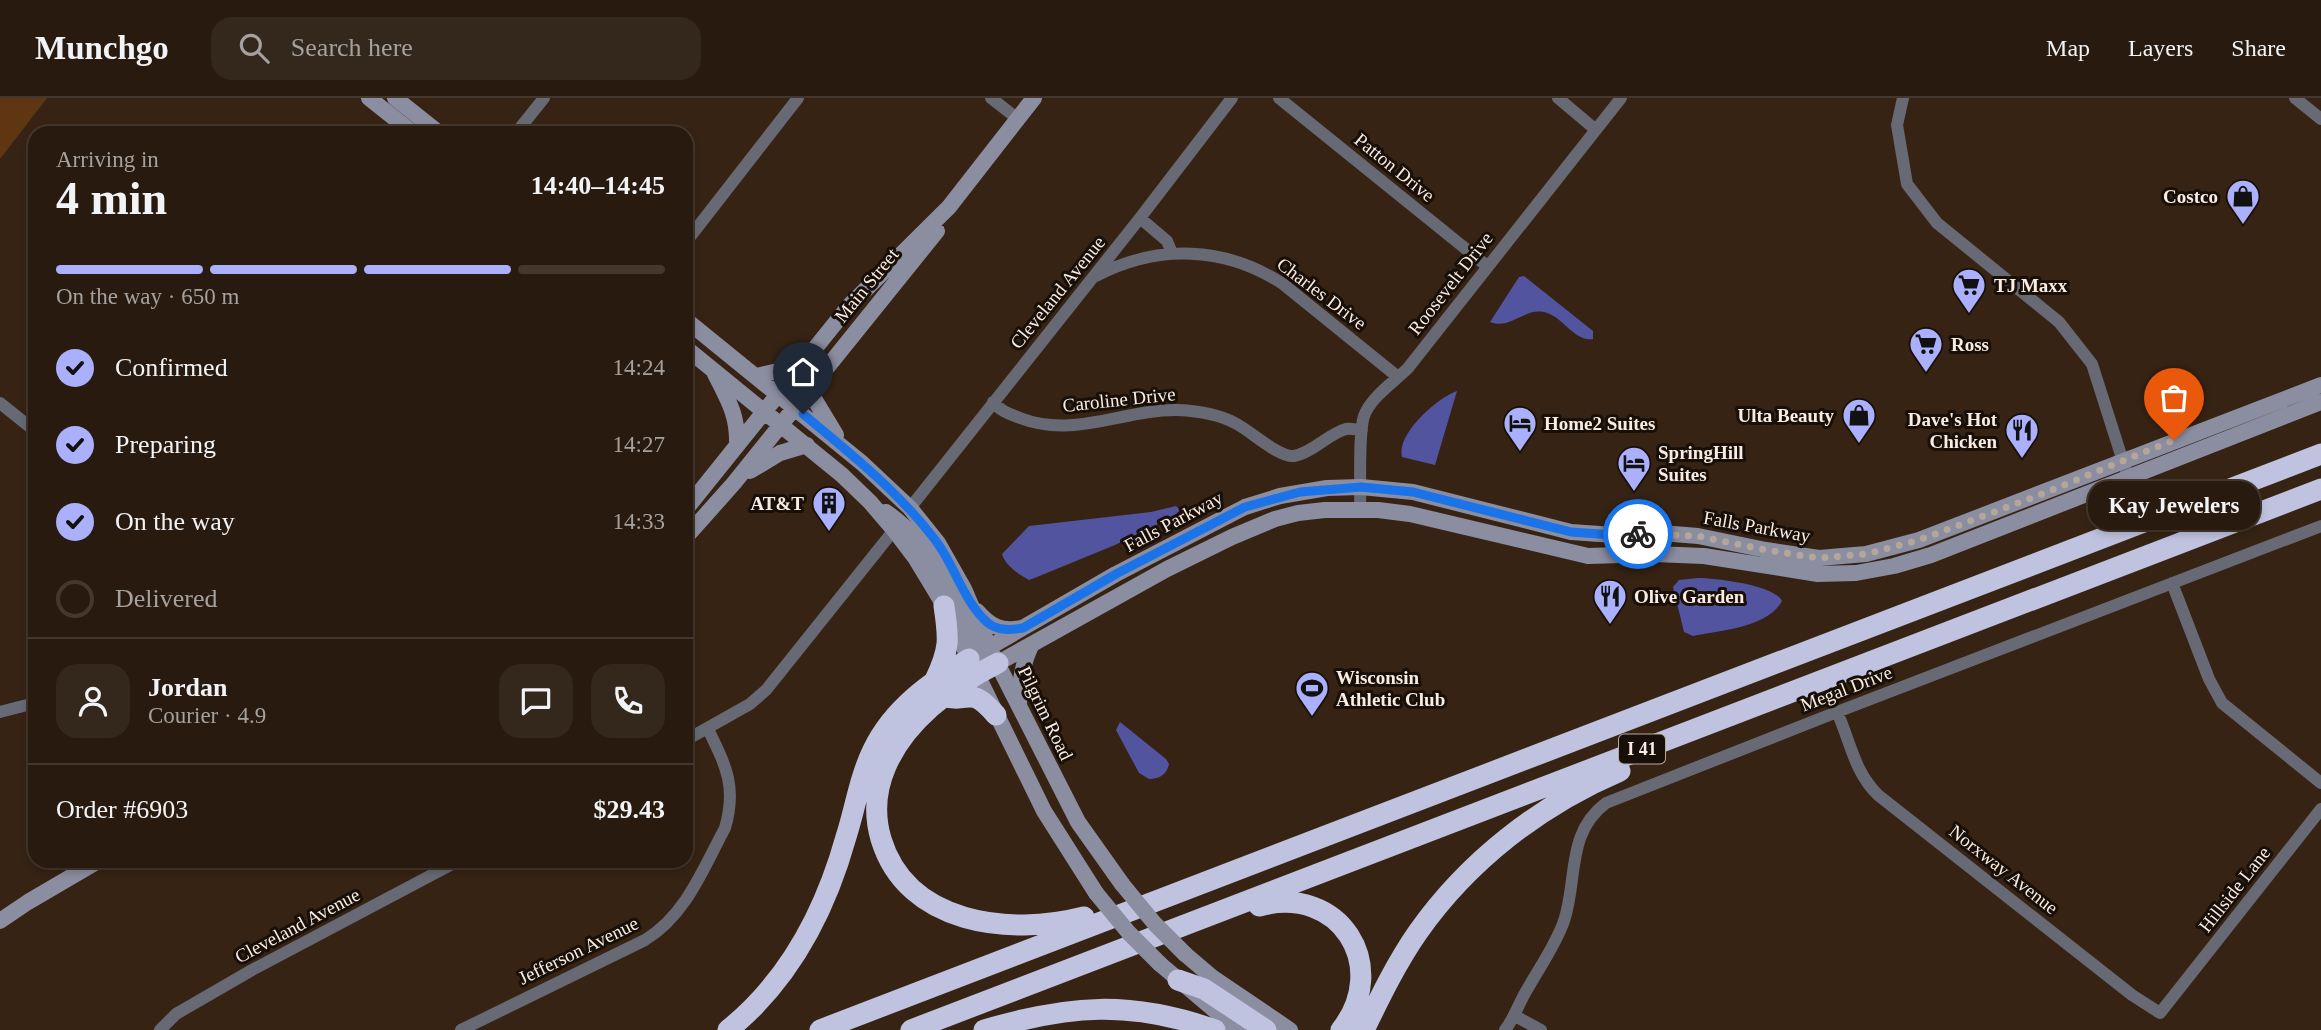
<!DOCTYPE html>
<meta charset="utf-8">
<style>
body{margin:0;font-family:"Times New Roman",serif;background:#34271c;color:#f1f3f6;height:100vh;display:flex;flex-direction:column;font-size:26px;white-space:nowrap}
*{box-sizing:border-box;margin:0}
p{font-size:23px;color:#a5a19e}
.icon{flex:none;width:38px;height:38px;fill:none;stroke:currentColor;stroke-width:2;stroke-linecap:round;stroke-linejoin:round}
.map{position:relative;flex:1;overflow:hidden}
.sheet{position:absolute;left:28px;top:28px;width:665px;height:742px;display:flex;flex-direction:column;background:#281a0e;border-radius:21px;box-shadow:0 4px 10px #0003,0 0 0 2px #44382e}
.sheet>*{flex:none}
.pin{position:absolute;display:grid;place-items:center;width:60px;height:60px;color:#fff;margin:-72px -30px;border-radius:50% 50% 50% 0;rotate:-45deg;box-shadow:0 0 7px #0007}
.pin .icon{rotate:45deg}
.courier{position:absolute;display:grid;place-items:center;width:70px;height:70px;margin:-35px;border:5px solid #1a73e8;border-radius:50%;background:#fff;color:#222;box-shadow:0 2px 9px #0007}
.bubble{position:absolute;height:49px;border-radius:21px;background:#281a0e;box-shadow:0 4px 10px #0003,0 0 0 2px #44382e;font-size:23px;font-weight:800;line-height:49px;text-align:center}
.headline em{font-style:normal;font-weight:800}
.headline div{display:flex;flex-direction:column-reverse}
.headline{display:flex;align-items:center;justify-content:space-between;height:119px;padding:0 28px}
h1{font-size:46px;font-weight:800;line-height:52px}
.bar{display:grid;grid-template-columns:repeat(4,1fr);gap:10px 7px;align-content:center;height:84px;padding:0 28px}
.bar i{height:9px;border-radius:5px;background:#44382e}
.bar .on{background:#aab0fb}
.bar p{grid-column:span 4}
.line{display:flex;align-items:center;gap:18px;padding:0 28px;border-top:2px solid #44382e}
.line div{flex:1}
.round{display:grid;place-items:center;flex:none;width:74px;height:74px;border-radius:21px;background:#34271c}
ol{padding:0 28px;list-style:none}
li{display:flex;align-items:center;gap:21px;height:77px}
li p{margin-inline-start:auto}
li .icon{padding:7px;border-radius:50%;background:#aab0fb;color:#111;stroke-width:4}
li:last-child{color:#a5a19e}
li i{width:38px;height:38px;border:4px solid #44382e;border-radius:50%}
header{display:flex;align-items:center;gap:42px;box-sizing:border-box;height:98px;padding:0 35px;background:#281a0e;border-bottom:2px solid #44382e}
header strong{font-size:33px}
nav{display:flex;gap:38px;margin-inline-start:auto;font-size:24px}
.search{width:490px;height:63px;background:#34271c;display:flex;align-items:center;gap:18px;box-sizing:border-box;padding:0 24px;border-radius:21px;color:#a5a19e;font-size:26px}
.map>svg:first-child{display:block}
.green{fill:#5e3712}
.water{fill:#5354a0}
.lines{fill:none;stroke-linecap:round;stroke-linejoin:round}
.street{stroke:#676974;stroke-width:12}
.secondary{stroke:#8b8da0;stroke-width:16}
.highway{stroke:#c0c3e0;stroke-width:21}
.secondary-bridge{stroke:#8b8da0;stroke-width:16}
.done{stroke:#b5a69a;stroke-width:7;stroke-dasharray:0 12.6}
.route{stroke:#1a73e8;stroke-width:9}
.labels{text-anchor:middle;stroke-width:6;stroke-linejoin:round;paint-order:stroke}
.shield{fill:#170f08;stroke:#b6aaa1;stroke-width:2}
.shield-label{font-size:18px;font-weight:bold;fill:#faece2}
.street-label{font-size:19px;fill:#faece2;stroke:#170f08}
.poi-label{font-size:19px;font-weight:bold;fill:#faece2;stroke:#170f08;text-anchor:start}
</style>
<header>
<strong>Munchgo</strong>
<div class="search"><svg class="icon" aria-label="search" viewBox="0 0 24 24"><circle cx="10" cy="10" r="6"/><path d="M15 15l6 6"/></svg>Search here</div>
<nav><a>Map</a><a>Layers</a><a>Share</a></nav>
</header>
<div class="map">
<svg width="2321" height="932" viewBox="0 0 2321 932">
<rect width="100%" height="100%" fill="#362313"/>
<path class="green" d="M0,0H47L0,61Z"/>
<path class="water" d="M1524,178L1593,233V241C1574,244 1563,218 1544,214C1524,210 1510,232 1490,224L1519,179Z
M1457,293L1435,367L1402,359C1396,336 1437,300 1457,293Z
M1176,408L1180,412L1174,418L1115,447L1037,479L1029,482C1019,477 1005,467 1002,456L1029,428L1151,414Z
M1698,480C1715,480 1775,487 1782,503C1767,530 1721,532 1693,538L1684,534L1673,489L1679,482Z
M1120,624L1166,661L1169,666C1167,676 1160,681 1149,681L1139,675L1116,632Z"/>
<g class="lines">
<path class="street" d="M991,0L1018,21
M1279,0L1487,168
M1558,0L1596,32
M1903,0L1897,27L1907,86L1937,125L2059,224L2092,266L2128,379
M2295,0L2321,21
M516,35L544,0
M1140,120L1167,143L1172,155
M686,144L798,0
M1096,178C1158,146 1225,148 1283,186L1398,279
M993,304C1000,313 1010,316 1020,320C1074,341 1124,311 1178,312C1198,313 1218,316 1235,325C1251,333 1279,360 1294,358C1312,355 1328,336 1346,331C1351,330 1357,332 1362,332
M0,305L35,333
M910,410L1140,120L1232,0
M1360,411C1361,389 1358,337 1364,318C1371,299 1394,284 1408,270L1621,0
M2172,485L2209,581L2222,605L2321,685
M0,614L35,605
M1837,614C1850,642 1854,674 1878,697L2132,897L2160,915L2321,711
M686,642L750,606L766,592L894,432
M1515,918L1541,932
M160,932L176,916L252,872L458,763
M461,932L645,842C686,817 703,771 725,730C737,689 726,668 708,631
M1505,932C1515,919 1519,904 1528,890C1541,867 1555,848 1564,823C1578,780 1566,735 1606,705L1837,614L2321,428"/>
<path class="secondary" d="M369,0L413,35
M395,0L439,35
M686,222L862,365L910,410L938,445L964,491L990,551L1078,724L1122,786
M686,250L842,377L870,404L894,432L916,461L939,499L1044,713L1096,795
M715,276C728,302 738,317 737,347
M757,278L778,273L804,254
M815,283L813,299L836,337
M750,373L780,355L807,347
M686,411L849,208L949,109L1034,0
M886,414C933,447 962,503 979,556L989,562
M686,439L734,385L937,133
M977,513C990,528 1001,534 1021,530
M969,561L1116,476L1245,409L1280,398L1327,390L1361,389L1413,394L1571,434L1614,437L1661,435L1698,438L1766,452L1819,460L1866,456L1919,442L2321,287
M998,565L1167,471L1232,439L1275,421L1298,415L1325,412H1378L1410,416L1588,458L1654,456L1704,458L1818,476L1856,475L1894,468L1931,457L2321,304
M1019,606C1020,584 1022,566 1032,546
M0,823L28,804L98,763
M1185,856L1212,879L1290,932
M1160,866L1238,932"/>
<path class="highway" d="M998,565C953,588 907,620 886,668C876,691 874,717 881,741C907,827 1010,838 1084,819
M935,582C950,551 949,541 944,508
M943,598C970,607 968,585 996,617
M1259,808C1340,786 1391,868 1341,932
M1178,882L1204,891L1266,932
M728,932C790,882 825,814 846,739C855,711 860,678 873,652C893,610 931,584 969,561
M820,932L2321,356
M911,932L2321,391
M984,932C1069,907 1130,902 1215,932
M1364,932C1380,899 1397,864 1418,834C1468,763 1540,707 1620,673"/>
<path class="secondary-bridge" d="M1122,786L1155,826L1185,856
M1096,795L1129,835L1160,866"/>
</g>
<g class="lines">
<path class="done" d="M1638,436L1698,438L1766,452L1819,460L1866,456L1919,442L2037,398L2174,342"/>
<path class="route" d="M803,316C850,355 899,394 936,443C955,468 963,503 988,525C998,533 1011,532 1023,530L1116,476L1245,409L1300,394L1361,389L1413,394L1571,434L1614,437L1638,436"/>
</g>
<defs>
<symbol id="shop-pin" viewBox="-11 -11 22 30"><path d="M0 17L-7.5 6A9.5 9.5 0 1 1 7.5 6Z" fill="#aab0fb" stroke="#170f08"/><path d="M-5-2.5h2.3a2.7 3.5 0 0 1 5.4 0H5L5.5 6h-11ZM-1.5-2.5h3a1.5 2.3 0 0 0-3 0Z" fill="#111"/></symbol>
<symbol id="supermarket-pin" viewBox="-11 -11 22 30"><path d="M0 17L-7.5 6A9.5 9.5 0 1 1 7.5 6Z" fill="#aab0fb" stroke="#170f08"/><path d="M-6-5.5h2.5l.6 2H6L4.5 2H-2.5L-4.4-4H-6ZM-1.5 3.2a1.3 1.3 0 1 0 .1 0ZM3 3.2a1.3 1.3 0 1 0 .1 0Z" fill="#111"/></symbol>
<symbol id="hotel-pin" viewBox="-11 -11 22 30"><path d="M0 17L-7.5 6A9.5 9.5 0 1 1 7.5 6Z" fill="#aab0fb" stroke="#170f08"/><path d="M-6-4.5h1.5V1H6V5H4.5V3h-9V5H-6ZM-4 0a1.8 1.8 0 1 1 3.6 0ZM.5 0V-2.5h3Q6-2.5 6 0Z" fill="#111"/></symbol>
<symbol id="restaurant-pin" viewBox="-11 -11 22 30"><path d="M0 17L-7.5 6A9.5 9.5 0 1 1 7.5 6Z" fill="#aab0fb" stroke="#170f08"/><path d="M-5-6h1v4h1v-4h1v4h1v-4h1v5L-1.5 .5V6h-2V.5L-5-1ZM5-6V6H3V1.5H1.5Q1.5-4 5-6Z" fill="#111"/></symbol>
<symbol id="building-pin" viewBox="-11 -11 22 30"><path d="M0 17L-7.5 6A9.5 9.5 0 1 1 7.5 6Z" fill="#aab0fb" stroke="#170f08"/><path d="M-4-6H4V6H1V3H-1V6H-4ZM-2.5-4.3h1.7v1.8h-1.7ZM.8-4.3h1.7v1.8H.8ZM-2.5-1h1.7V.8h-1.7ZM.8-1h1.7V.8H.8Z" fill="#111"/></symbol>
<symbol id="stadium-pin" viewBox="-11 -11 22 30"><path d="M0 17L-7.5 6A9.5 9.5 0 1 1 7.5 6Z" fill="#aab0fb" stroke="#170f08"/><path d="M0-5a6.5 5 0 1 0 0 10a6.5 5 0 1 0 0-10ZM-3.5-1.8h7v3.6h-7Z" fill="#111"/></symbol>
</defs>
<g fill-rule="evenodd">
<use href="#shop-pin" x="2224" y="79" width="38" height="52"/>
<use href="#supermarket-pin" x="1950" y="168" width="38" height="52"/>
<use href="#supermarket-pin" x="1907" y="227" width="38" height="52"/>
<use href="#shop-pin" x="1840" y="298" width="38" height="52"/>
<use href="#hotel-pin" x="1501" y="306" width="38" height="52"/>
<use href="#restaurant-pin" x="2003" y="313" width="38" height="52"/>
<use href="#hotel-pin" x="1615" y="346" width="38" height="52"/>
<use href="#building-pin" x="810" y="386" width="38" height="52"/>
<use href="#restaurant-pin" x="1591" y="479" width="38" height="52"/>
<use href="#stadium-pin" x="1293" y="571" width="38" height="52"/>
</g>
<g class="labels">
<rect class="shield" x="1619" y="636.5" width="46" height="29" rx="5"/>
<g class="shield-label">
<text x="1642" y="657">I 41</text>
</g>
<g class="street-label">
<text transform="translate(1395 69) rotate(39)" y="7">Patton Drive</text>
<text transform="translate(1450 185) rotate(-52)" y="7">Roosevelt Drive</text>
<text transform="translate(866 187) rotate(-51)" y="7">Main Street</text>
<text transform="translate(1057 194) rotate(-51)" y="7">Cleveland Avenue</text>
<text transform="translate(1322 195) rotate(37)" y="7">Charles Drive</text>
<text transform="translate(1119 301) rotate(-6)" y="7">Caroline Drive</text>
<text transform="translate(1173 423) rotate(-28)" y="7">Falls Parkway</text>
<text transform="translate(1757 428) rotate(10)" y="7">Falls Parkway</text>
<text transform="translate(1846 590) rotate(-21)" y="7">Megal Drive</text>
<text transform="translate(1046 615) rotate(64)" y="7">Pilgrim Road</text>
<text transform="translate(2004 771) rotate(38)" y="7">Norxway Avenue</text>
<text transform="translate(2234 791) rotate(-52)" y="7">Hillside Lane</text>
<text transform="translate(297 827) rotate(-28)" y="7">Cleveland Avenue</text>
<text transform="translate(578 852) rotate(-26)" y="7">Jefferson Avenue</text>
</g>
<g class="poi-label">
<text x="2218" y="105" text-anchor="end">Costco</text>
<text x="1994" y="194">TJ Maxx</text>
<text x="1951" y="253">Ross</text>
<text x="1834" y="324" text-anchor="end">Ulta Beauty</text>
<text x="1997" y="328" text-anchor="end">Dave's Hot<tspan x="1997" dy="22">Chicken</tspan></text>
<text x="1544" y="332">Home2 Suites</text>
<text x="1658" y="361">SpringHill<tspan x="1658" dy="22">Suites</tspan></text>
<text x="804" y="412" text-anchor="end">AT&amp;T</text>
<text x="1634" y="505">Olive Garden</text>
<text x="1336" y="586">Wisconsin<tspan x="1336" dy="22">Athletic Club</tspan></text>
</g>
</g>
</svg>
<div class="pin" style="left:2174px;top:342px;background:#ea580c"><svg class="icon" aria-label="bag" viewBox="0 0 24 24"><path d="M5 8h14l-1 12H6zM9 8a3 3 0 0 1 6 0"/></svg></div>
<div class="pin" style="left:803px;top:316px;background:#1f2937"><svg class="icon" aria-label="home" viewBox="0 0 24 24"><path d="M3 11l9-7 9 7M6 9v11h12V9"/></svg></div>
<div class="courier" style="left:1638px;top:436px"><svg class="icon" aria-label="bike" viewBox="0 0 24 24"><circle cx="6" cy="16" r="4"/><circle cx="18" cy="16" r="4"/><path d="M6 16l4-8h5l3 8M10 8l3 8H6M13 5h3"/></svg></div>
<div class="bubble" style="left:2088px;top:383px;width:172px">Kay Jewelers</div>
<section class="sheet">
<div class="headline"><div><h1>4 min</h1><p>Arriving in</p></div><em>14:40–14:45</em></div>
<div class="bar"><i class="on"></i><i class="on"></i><i class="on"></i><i></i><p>On the way · 650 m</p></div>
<ol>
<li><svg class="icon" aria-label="check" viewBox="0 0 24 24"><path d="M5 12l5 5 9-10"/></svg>Confirmed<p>14:24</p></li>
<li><svg class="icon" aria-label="check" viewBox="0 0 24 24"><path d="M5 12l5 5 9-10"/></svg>Preparing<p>14:27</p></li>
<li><svg class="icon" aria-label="check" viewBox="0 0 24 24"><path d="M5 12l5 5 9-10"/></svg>On the way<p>14:33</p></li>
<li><i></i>Delivered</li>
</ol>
<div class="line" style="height:126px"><a class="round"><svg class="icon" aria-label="person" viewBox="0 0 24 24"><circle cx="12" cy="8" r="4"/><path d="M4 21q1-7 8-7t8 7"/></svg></a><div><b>Jordan</b><p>Courier · 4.9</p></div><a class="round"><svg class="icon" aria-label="chat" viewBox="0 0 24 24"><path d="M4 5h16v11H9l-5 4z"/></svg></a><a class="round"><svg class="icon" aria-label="phone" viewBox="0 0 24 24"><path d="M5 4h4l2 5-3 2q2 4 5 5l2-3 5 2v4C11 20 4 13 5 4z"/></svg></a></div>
<div class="line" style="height:91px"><div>Order #6903</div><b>$29.43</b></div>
</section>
</div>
